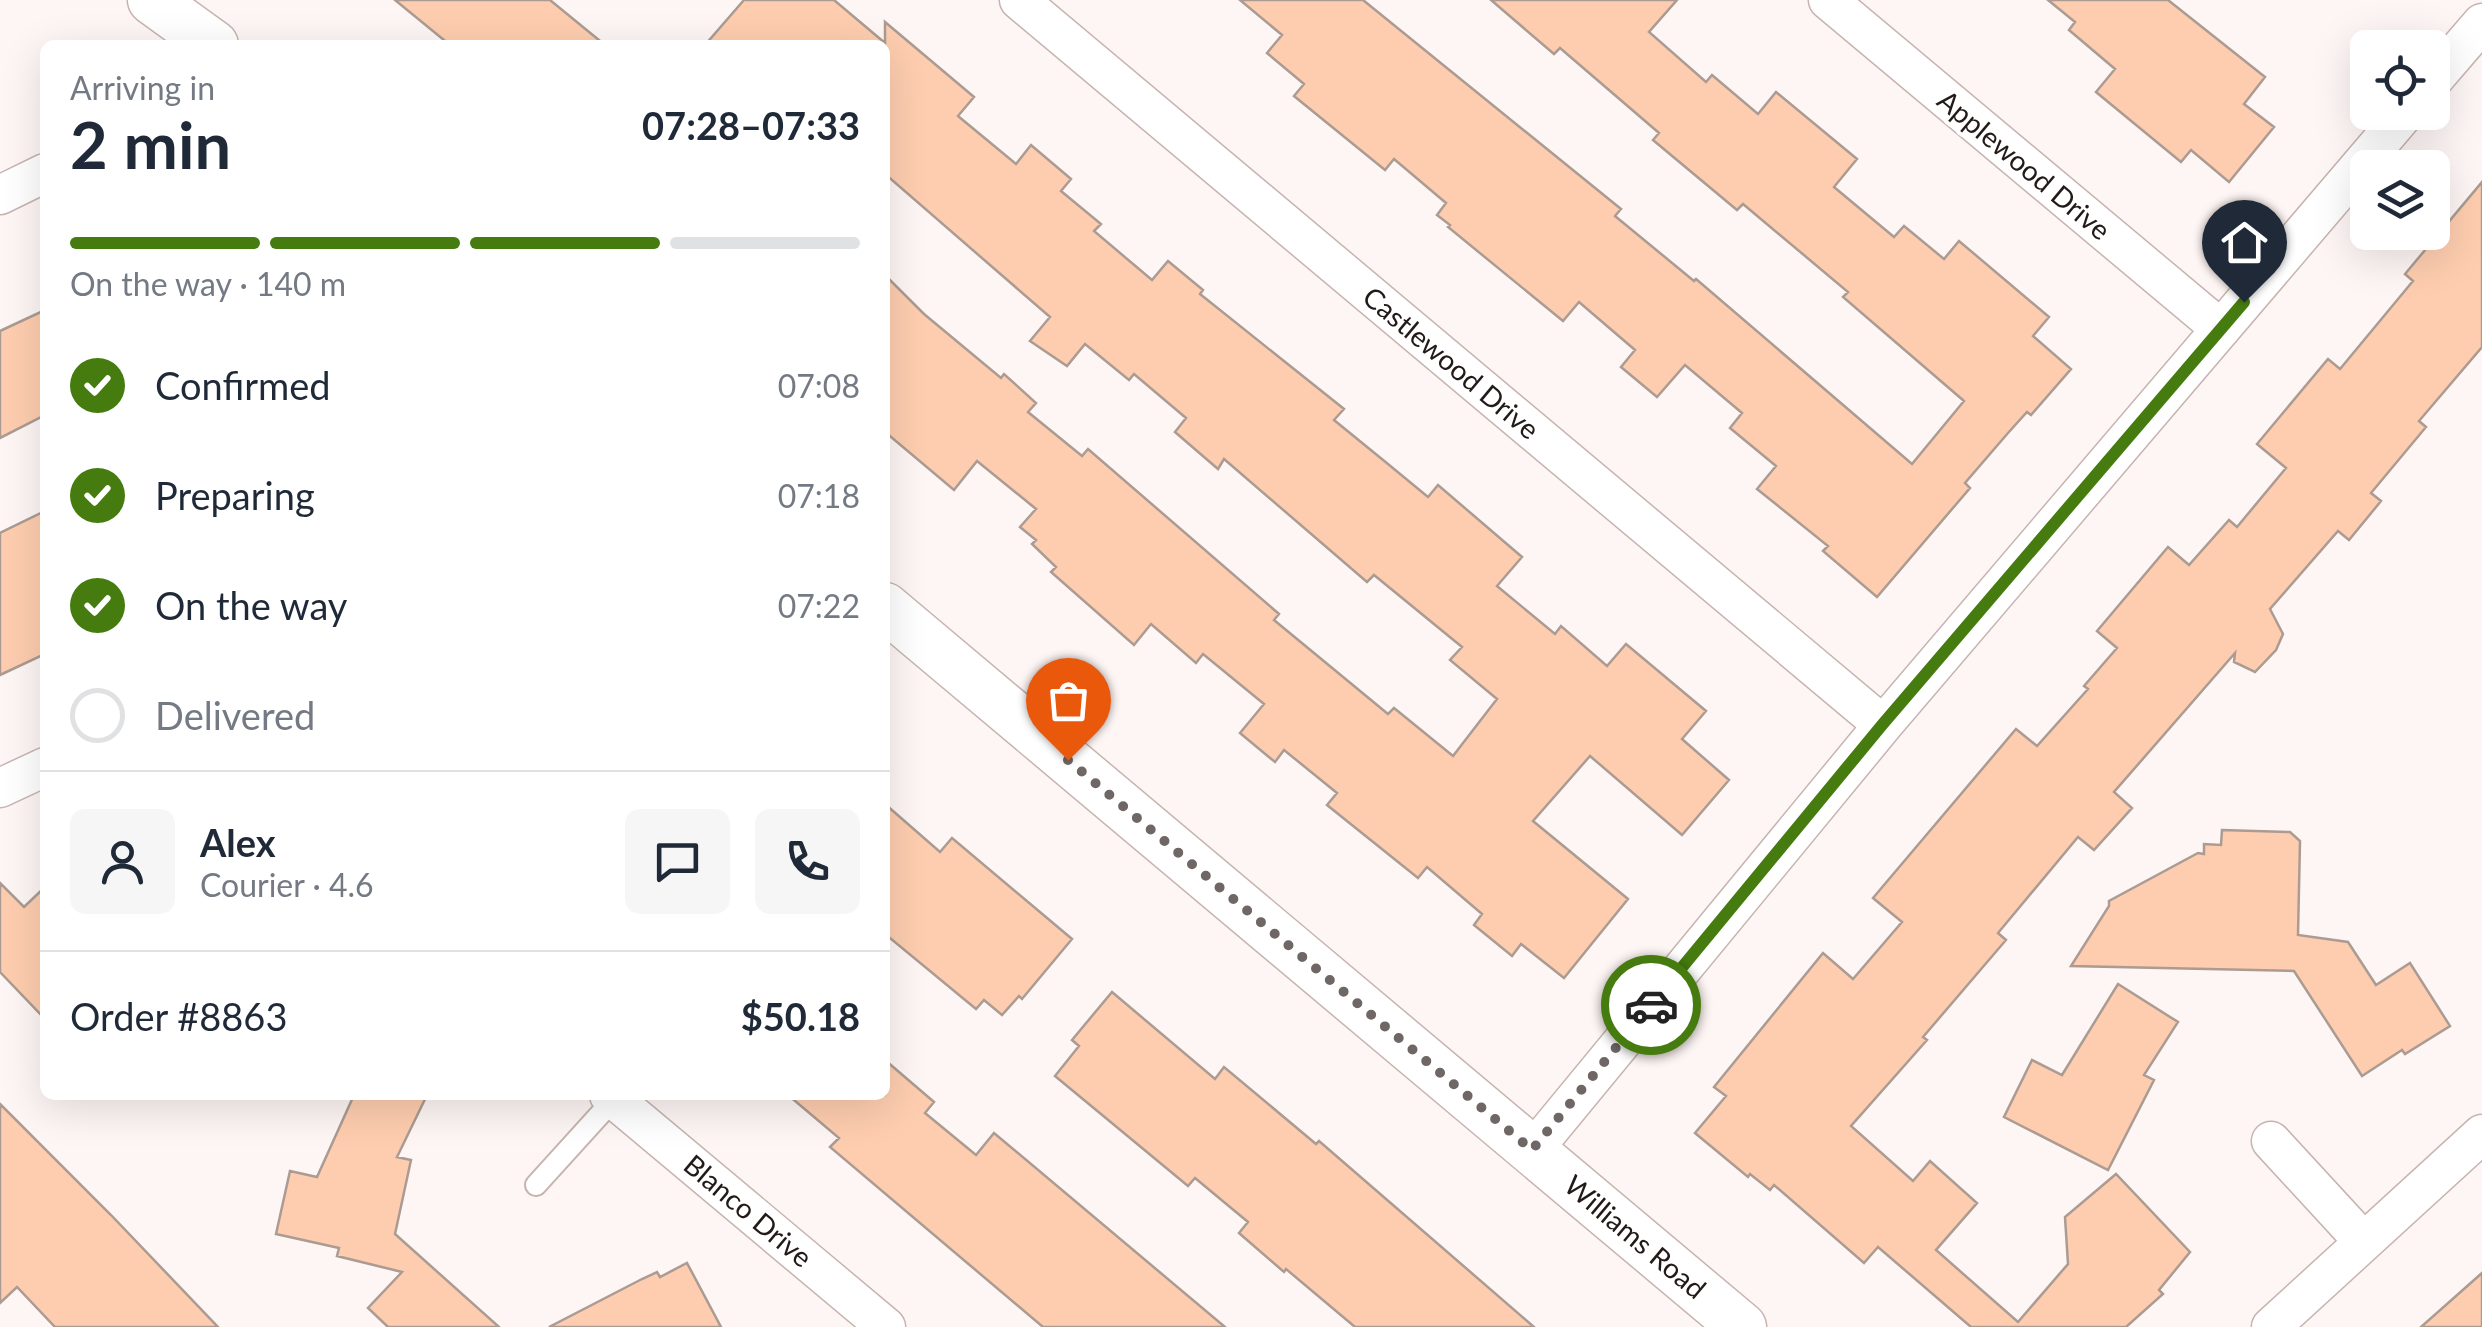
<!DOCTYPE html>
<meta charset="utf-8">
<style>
body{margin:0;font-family:Lato,sans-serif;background:#f6f6f7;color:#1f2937;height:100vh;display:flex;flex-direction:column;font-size:38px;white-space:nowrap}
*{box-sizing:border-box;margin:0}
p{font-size:32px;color:#747a83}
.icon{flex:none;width:55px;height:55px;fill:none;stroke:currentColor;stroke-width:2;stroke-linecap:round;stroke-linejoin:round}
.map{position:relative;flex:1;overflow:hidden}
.sheet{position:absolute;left:40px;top:40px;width:850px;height:1060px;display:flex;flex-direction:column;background:#fff;border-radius:15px;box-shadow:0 10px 40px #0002}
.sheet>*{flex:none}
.tools{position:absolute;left:2350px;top:30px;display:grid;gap:20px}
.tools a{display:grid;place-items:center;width:100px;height:100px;border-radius:15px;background:#fff;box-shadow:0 10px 40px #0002;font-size:50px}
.pin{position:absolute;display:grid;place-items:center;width:85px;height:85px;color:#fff;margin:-102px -42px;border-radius:50% 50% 50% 0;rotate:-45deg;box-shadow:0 0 10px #0007}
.pin .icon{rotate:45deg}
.courier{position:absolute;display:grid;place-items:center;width:100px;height:100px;margin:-50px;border:8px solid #467c0f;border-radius:50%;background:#fff;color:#222;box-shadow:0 2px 12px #0007}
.headline em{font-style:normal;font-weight:700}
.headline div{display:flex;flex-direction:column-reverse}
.headline{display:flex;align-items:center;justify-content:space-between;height:170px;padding:0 30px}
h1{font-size:65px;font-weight:700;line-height:75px}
.bar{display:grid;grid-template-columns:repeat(4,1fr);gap:15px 10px;align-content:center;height:120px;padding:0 30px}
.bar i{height:12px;border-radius:8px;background:#e0e1e3}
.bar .active{background:#467c0f}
.bar p{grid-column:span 4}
.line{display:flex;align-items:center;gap:25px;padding:0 30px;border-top:2px solid #e0e1e3}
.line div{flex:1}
.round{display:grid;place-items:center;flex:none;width:105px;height:105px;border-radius:15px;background:#f6f6f7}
ol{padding:0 30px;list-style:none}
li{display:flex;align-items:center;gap:30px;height:110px}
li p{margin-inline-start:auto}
li .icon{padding:10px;border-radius:50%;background:#467c0f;color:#fff;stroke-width:4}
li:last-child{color:#747a83}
li i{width:55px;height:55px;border:5px solid #e0e1e3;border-radius:50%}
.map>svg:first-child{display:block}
.building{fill:#fecdaf;stroke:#ab9b92;stroke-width:2.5}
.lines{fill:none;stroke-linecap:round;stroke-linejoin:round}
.service-casing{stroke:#c7b4b0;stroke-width:24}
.minor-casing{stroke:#c7b4b0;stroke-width:41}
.tertiary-casing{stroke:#c7b4b0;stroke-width:51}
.service{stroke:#fff;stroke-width:20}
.minor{stroke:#fff;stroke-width:38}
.tertiary{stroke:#fff;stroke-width:48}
.done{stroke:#6e6765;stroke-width:10;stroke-dasharray:0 18}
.route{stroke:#467c0f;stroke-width:12}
.labels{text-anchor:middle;stroke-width:8;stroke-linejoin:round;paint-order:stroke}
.street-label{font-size:28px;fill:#211a18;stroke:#fff}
</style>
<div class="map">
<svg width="2482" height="1327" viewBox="0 0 2482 1327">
<rect width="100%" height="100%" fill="#fef6f4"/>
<path class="building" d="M395,0H550L605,45H450Z
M744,0H834L885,43V22L974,97L958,116L1016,164L1031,145L1071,179L1061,191L1101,224L1094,231L1152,280L1168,261L1203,290L1200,294L1344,409L1334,420L1388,464L1428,497L1438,485L1522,557L1497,586L1555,634L1561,626L1607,666L1626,644L1706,711L1682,739L1729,780L1682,835L1590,756L1533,821L1628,899L1564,978L1521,944L1512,956L1474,925L1482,914L1427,867L1418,878L1327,805L1337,793L1284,750L1275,762L1240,733L1264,704L1203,654L1196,663L1151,624L1134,645L1051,572L1056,567L1032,544L1036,540L1020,527L1036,509L977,461L954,490L885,432V275L924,314L1001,378L1004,374L1036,403L1028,412L1082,456L1088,449L1279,614L1274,620L1388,714L1394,708L1453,756L1497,699L1450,660L1462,647L1374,575L1367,582L1224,459L1218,469L1175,432L1186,418L1134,374L1129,380L1085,344L1067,366L1030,341L1050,317L885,174V45H705Z
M1240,0H1363L1621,209L1615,216L1694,281L1696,279L1912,464L1964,401L1843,297L1848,292L1743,204L1737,210L1653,140L1659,133L1560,48L1554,54L1491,0H1677L1649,32L1706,82L1712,75L1758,114L1776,92L1857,159L1834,187L1894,237L1904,226L1944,259L1959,241L2049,317L2033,336L2071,369L2031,415L2027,412L2008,433L1965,483L1970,488L1877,597L1823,551L1828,546L1757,489L1776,466L1730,428L1742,413L1685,365L1657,397L1621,367L1635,350L1579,302L1563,321L1448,227L1450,225L1437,215L1446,203L1394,159L1385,170L1294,96L1304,84L1267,53L1282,35Z
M2048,0H2168L2265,77L2244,104L2274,127L2229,182L2191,150L2181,162L2096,92L2115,69L2069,30L2075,22Z
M2482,182V347L2419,421L2426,427L2371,493L2381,501L2349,540L2338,531L2270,609L2283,634L2276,650L2255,672L2234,662L2235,653L2114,792L2132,808L2094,850L2078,837L1998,933L2006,940L1923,1037L1927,1040L1851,1126L1913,1181L1930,1161L1977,1203L1936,1250L2018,1322L2068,1264L2065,1217L2116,1174L2190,1252L2159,1290L2163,1294L2126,1327H1971L1878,1247L1864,1263L1774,1185L1770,1190L1750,1174L1748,1177L1695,1133L1726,1096L1714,1087L1823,953L1853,979L1902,922L1873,898L2016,729L2037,746L2088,689L2084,686L2117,648L2097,631L2168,547L2189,565L2229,520L2237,527L2286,468L2257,444L2328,359L2340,369L2413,281L2405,274Z
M45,310V415L0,438V331Z
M45,511V654L0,675V533Z
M885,804L940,852L952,838L1072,939L1022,999L1019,996L1002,1015L984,1000L976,1009L885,934Z
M2222,830L2290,832L2300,841L2298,935L2348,942L2376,985L2410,963L2450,1026L2405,1054L2402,1050L2362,1076L2294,971L2071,966L2109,906V901L2198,853L2204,854V844L2221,845Z
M0,883L24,907L45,887V1019L0,972Z
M2118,984L2178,1022L2144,1075L2154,1080L2108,1170L2004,1117L2032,1060L2062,1075Z
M1112,992L1215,1079L1224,1067L1316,1144L1319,1141L1534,1327H1355L1286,1269L1284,1272L1239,1233L1248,1222L1195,1178L1188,1186L1055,1076L1079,1046L1072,1040Z
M885,1060L934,1102L925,1113L976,1155L994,1133L1225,1327H1043L830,1147L839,1138L788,1095H885Z
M354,1095H427L397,1157L411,1160L395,1234L499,1327H388L368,1308L402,1272L337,1256L339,1248L276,1234L290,1171L317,1177Z
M0,1104L111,1215L218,1327H55L17,1287L0,1303Z
M687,1263L721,1327H549L642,1279L657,1272L660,1277Z
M2482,1273V1327H2421Z"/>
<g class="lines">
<defs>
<path id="service" d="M536,1185L614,1099"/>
<path id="minor" d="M1019,0L1883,725
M1828,0L2221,329
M2432,81L2482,23
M0,195L45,173
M0,788L45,767
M609,1095L886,1327
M2271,1141L2364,1242
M1533,1150L1883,725L2406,112
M2271,1327L2482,1134"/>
<path id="tertiary" d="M152,0L214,45
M885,607L1742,1327"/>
</defs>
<use href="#service" class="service-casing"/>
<use href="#minor" class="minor-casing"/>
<use href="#tertiary" class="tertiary-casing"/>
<use href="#service" class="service"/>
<use href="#minor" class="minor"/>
<use href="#tertiary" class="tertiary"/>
</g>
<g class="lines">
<path class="done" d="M1068,760L1532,1150L1651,1005"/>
<path class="route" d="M1651,1005L1882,725L2244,302"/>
</g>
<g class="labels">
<g class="street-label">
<text transform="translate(2024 165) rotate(40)" y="10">Applewood Drive</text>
<text transform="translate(1451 363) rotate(40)" y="10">Castlewood Drive</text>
<text transform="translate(748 1211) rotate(40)" y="10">Blanco Drive</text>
<text transform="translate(1635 1237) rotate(40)" y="10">Williams Road</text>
</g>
</g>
</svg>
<div class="tools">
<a><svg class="icon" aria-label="locate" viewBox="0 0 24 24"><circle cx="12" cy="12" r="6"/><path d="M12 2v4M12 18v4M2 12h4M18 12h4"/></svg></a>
<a><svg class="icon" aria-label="layers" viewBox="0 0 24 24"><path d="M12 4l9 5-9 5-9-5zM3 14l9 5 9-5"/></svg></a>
</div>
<div class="pin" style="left:1068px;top:760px;background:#ea580c"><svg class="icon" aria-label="bag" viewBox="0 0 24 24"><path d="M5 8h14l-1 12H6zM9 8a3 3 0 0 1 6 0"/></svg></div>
<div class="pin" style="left:2244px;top:302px;background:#1f2937"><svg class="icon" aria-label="home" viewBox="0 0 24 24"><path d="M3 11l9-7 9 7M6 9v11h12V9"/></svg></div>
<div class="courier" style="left:1651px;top:1005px"><svg class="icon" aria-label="car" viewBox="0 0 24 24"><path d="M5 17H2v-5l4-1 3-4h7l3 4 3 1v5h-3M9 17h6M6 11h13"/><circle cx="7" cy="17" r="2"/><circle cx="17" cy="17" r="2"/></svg></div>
<section class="sheet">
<div class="headline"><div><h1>2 min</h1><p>Arriving in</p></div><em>07:28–07:33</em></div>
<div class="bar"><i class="active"></i><i class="active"></i><i class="active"></i><i></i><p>On the way · 140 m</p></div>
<ol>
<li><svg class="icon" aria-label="check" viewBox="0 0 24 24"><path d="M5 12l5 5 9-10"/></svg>Confirmed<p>07:08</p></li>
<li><svg class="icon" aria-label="check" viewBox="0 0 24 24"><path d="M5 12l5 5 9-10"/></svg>Preparing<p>07:18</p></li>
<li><svg class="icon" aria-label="check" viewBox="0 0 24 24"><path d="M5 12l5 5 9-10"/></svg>On the way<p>07:22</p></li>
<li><i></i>Delivered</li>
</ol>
<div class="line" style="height:180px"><a class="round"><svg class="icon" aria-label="person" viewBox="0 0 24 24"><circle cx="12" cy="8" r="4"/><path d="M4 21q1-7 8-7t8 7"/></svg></a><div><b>Alex</b><p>Courier · 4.6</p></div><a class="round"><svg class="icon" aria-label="chat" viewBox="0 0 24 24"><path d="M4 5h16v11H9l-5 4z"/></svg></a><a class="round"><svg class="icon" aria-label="phone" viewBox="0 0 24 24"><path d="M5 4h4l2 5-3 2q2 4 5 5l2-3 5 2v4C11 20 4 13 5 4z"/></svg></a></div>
<div class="line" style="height:130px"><div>Order #8863</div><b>$50.18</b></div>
</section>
</div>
